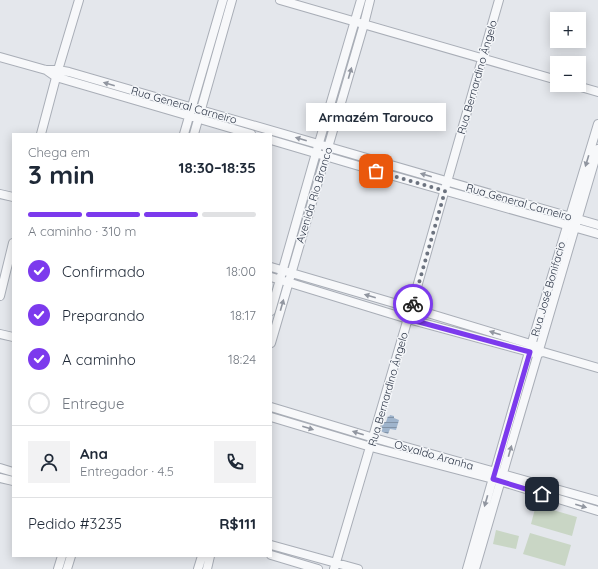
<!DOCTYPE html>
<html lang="pt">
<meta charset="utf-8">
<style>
body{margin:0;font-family:Quicksand,sans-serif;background:#f2f2f3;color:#1f2937;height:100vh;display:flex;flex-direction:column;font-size:15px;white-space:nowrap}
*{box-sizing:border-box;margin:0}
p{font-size:13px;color:#747a83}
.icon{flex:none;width:22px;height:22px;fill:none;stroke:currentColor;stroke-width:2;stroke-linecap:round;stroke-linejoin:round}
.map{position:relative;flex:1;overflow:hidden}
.side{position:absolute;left:12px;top:133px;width:260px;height:424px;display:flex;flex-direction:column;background:#fff;border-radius:0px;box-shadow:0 2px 10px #0003}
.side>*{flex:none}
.buttons{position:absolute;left:550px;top:12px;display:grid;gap:8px}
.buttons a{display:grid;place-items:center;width:36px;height:36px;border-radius:0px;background:#fff;box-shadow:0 2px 10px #0003;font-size:20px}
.pin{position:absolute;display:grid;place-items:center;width:34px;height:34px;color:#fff;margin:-17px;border-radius:8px;box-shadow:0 2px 6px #0006}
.courier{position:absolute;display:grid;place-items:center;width:40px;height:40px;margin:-20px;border:3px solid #7c3aed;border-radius:50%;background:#fff;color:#222;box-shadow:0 1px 5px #0007}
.bubble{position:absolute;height:28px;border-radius:0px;background:#fff;box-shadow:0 2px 10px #0003;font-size:13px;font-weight:800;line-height:28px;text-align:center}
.summary em{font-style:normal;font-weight:800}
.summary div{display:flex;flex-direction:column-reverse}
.summary{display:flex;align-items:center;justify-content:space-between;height:68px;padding:0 16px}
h1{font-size:26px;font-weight:800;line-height:30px}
.bar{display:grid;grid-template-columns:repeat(4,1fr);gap:6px 4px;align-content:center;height:48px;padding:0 16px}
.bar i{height:5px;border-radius:3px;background:#e0e1e3}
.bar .active{background:#7c3aed}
.bar p{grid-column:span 4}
.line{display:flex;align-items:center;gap:10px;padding:0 16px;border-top:1px solid #e0e1e3}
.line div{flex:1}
.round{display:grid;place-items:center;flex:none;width:42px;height:42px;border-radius:0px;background:#f2f2f3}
ol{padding:0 16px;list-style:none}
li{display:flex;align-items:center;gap:12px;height:44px}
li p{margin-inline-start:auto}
li .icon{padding:4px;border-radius:50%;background:#7c3aed;color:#fff;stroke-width:4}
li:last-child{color:#747a83}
li i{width:22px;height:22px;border:2px solid #e0e1e3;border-radius:50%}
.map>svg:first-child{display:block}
.pitch{fill:#c9d6c5}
.water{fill:url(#water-rules)}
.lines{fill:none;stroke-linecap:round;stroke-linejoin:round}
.minor-casing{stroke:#a9aeb7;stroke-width:10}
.minor{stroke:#f7f8fa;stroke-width:8}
.oneway{fill:#9196a0}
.done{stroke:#6c737f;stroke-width:4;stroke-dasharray:0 7.2}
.route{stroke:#7c3aed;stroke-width:5}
.labels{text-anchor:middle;stroke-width:3;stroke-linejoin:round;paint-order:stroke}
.street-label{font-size:11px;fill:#2b3445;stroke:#f4f6f9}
</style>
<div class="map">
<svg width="598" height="569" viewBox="0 0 598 569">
<defs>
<pattern id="water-rules" width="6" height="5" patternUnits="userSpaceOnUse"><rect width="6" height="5" fill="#9fb4cc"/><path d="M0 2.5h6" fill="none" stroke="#8293a7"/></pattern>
</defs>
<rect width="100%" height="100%" fill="#e4e7ec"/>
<path class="pitch" d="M536,505L577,517L572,536L531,524Z
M496,530L519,536L516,549L493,544Z
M530,533L571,545L565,566L523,554Z"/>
<path class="water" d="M390,415L394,416V418L399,420L396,430L390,429L388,434L380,431L383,422H386L388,416L389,417Z"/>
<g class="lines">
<defs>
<path id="minor" d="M280,0L557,80
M0,57L46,70H58L69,72L598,225
M46,70L56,77L251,134
M574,85L598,92
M41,134L58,70L79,0
M184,134L223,0
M194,134L232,0
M271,140L376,171L598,234
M0,194L13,197
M271,267L411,308L537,346
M271,277L408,319L537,354L543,352L598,368
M0,296L13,243
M271,311L316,153L361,0
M0,334L13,337
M271,343L364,24L370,0
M271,407L374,438L598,501
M271,417L371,447L493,479L598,511
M0,468L13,472
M0,478L13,481
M271,545L358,569
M271,555L318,569
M58,569L62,556
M67,569L71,556
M198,569L202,556
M207,569L210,556
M334,569L411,308L499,0
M467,569L529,352L598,124
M475,569C516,429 556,289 598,149"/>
</defs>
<use href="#minor" class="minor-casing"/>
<use href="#minor" class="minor"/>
</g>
<defs><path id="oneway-solid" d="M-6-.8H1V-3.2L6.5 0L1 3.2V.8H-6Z"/></defs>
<g class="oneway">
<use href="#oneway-solid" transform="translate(350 73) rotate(-74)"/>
<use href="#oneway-solid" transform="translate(109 84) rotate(-164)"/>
<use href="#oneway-solid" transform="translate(301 139) rotate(-164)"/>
<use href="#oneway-solid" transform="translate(587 161) rotate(107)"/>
<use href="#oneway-solid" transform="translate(426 175) rotate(-164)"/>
<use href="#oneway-solid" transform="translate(370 296) rotate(-164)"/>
<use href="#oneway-solid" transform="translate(282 305) rotate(-74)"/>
<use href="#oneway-solid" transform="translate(495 333) rotate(-163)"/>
<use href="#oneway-solid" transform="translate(308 428) rotate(17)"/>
<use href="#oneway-solid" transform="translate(358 433) rotate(-163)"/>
<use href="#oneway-solid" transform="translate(510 451) rotate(-74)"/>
<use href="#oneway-solid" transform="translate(486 501) rotate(106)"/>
<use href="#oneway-solid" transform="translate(581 506) rotate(16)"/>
</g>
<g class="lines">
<path class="done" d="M376,171L445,191L413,304"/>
<path class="route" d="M413,304L408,319L530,352L493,479L542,494"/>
</g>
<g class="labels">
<g class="street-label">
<text transform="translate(477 77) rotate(-74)" y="4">Rua Bernardino Ângelo</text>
<text transform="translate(184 105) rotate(16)" y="4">Rua General Carneiro</text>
<text transform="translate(314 195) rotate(-73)" y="4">Avenida Rio Branco</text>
<text transform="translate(519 202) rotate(16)" y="4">Rua General Carneiro</text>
<text transform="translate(548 289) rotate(-74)" y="4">Rua José Bonifacio</text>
<text transform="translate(388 389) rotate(-74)" y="4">Rua Bernardino Ângelo</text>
<text transform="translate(434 455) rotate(16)" y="4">Osvaldo Aranha</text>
</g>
</g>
</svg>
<div class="buttons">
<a>+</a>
<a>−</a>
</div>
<div class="pin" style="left:376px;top:171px;background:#ea580c"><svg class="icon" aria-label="bag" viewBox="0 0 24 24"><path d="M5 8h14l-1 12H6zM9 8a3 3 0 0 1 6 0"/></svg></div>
<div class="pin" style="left:542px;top:494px;background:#1f2937"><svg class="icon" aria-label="home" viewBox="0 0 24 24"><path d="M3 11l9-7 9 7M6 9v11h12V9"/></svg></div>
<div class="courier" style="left:413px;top:304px"><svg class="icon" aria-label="bike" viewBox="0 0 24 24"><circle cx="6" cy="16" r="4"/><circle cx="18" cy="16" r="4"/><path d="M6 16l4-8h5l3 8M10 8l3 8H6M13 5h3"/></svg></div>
<div class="bubble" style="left:306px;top:103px;width:140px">Armazém Tarouco</div>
<section class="side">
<div class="summary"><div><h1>3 min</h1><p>Chega em</p></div><em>18:30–18:35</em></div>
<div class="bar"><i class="active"></i><i class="active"></i><i class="active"></i><i></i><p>A caminho · 310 m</p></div>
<ol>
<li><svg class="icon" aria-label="check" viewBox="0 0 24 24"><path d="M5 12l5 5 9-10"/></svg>Confirmado<p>18:00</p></li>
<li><svg class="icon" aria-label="check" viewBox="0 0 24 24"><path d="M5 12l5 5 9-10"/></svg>Preparando<p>18:17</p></li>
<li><svg class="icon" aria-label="check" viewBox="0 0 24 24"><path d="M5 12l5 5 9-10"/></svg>A caminho<p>18:24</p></li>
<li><i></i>Entregue</li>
</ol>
<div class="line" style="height:72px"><a class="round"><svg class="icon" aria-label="person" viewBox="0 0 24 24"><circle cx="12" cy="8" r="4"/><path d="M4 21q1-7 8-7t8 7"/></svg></a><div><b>Ana</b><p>Entregador · 4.5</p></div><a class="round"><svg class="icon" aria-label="phone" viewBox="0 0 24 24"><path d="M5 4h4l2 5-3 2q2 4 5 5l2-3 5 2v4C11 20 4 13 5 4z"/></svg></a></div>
<div class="line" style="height:52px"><div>Pedido #3235</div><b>R$111</b></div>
</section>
</div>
